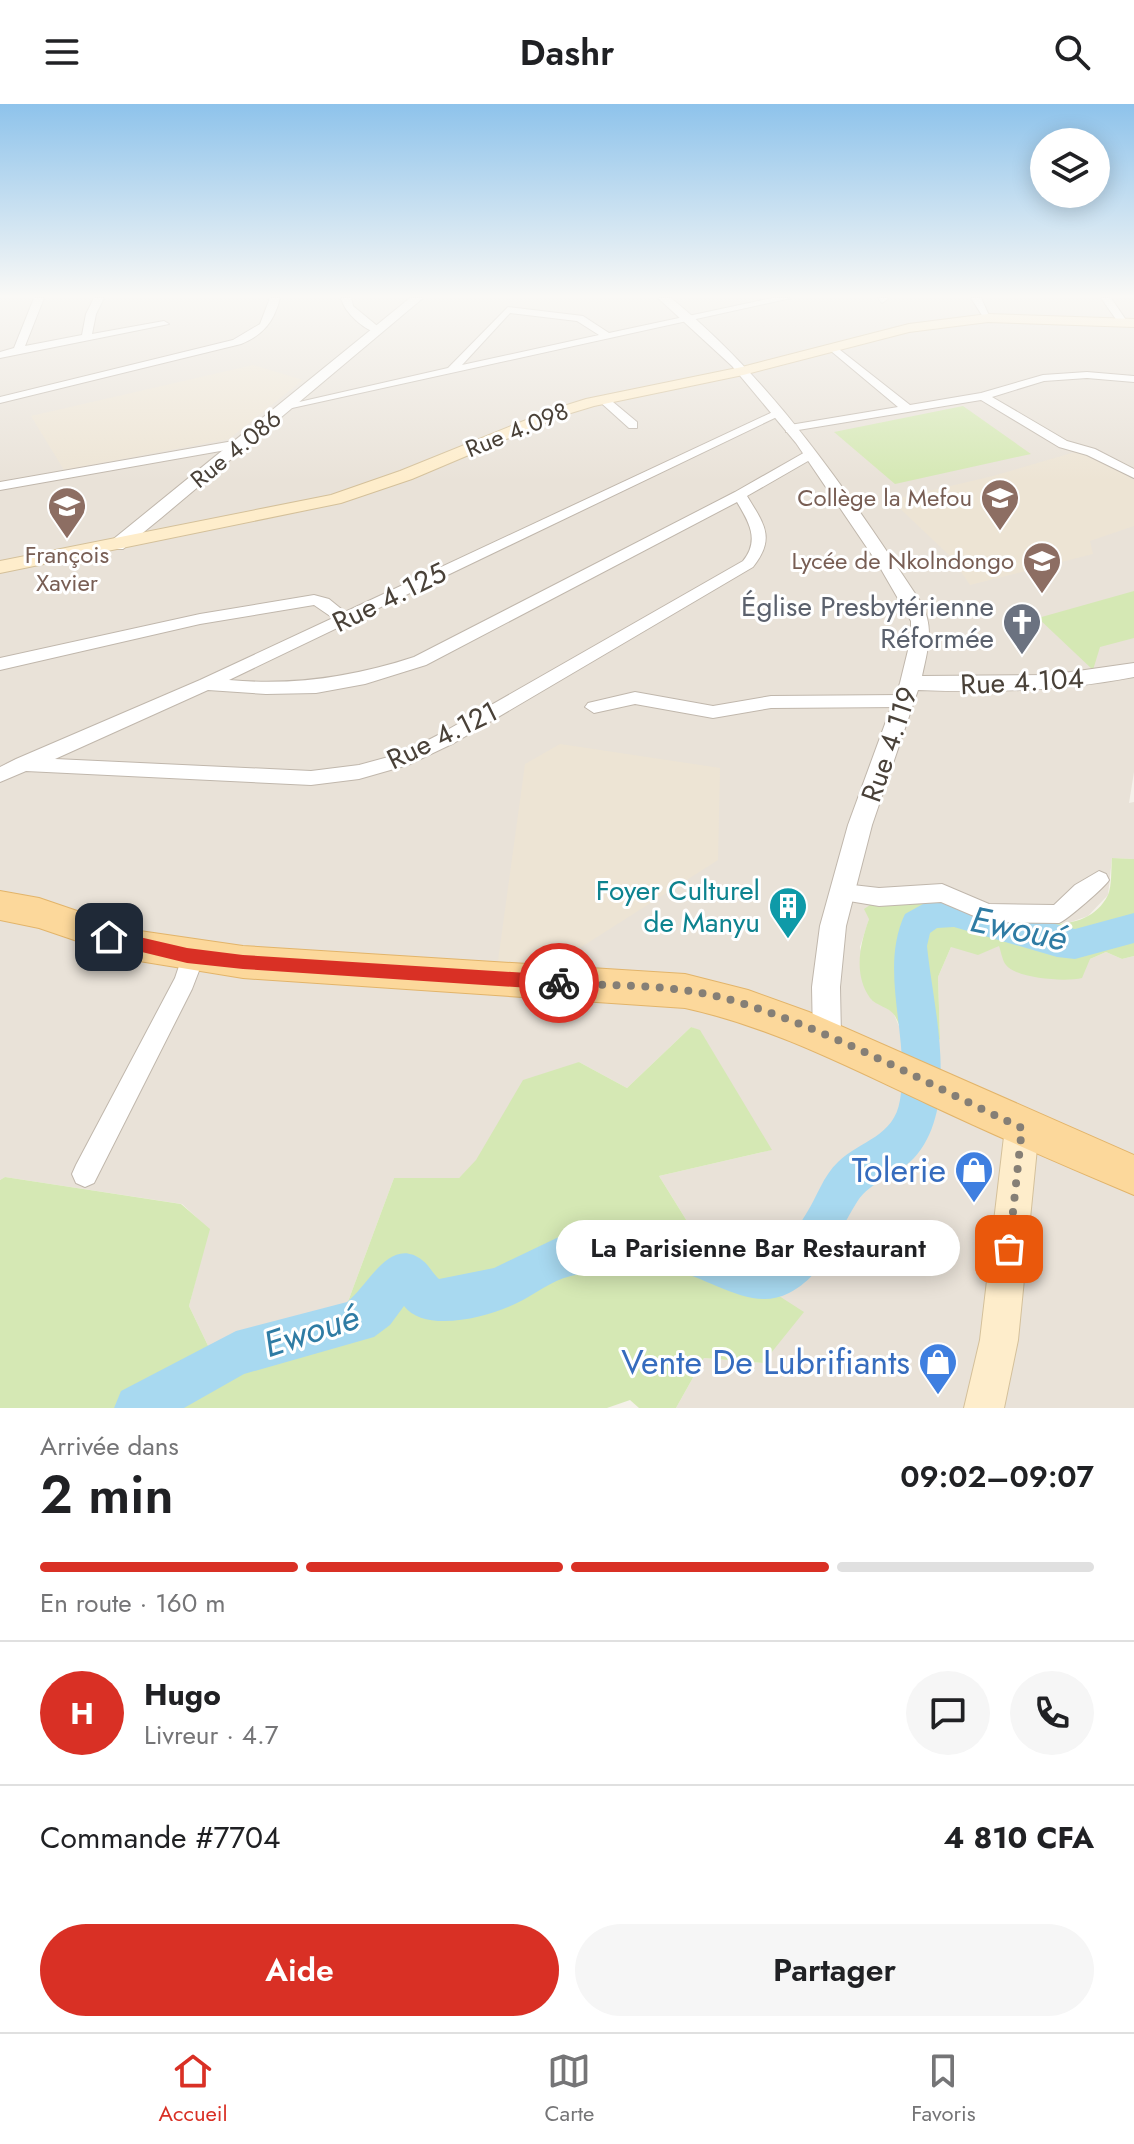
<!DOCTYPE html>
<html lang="fr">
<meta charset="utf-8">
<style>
body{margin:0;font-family:Jost,sans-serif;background:#f6f6f6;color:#202124;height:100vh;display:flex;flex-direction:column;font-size:30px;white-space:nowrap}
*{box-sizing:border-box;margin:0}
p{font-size:26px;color:#757577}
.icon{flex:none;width:44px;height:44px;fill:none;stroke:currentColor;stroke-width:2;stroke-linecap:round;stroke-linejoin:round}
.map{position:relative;height:1304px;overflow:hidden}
.details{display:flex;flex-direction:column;background:#fff;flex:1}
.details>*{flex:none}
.tools{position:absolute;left:1030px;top:24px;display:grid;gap:16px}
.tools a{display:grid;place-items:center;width:80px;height:80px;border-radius:50%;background:#fff;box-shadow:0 4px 20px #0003;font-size:40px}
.pin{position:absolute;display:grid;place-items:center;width:68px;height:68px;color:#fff;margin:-34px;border-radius:16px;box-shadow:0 4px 12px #0006}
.courier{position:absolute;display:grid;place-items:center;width:80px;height:80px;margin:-40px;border:6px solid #d93025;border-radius:50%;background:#fff;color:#222;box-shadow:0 2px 10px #0007}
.bubble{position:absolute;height:56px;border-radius:28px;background:#fff;box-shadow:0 4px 20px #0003;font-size:26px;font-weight:600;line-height:56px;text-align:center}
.headline em{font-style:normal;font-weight:600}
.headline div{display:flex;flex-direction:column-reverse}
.headline{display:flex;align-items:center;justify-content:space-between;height:136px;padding:0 40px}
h1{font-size:52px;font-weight:600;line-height:60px}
.bar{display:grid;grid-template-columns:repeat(4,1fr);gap:12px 8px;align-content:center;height:96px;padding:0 40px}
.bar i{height:10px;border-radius:6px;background:#e0e0e0}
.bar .on{background:#d93025}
.bar p{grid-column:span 4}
.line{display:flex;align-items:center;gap:20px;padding:0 40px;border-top:2px solid #e0e0e0}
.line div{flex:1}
.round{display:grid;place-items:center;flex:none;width:84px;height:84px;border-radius:42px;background:#f6f6f6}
.button{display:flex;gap:16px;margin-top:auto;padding:16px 40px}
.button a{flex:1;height:92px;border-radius:48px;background:#d93025;color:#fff;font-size:32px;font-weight:600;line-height:92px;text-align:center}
.button a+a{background:#f6f6f6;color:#202124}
header{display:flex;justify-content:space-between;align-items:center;height:104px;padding:0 40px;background:#fff;font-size:36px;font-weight:600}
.menu{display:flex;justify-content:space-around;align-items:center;height:112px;border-top:2px solid #e0e0e0;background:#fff;font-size:22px;color:#757577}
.menu a{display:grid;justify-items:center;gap:4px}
.menu .on{color:#d93025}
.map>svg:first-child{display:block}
.residential{fill:#e9e2d8}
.education{fill:#ede4d4}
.green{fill:#d5e8b4}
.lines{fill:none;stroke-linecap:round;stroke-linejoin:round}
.river{fill:#a8d9f0;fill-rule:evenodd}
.minor-casing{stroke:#c0b7ac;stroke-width:2}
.tertiary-casing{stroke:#c0b7ac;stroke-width:2}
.secondary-casing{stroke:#d4c09a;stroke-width:2}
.primary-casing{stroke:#e2b46a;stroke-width:2}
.minor{fill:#fff;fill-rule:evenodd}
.tertiary{fill:#fff;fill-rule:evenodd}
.secondary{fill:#feedcb;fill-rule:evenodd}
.primary{fill:#fcd89b;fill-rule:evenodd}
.route{fill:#d93025}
.done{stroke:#857f76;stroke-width:8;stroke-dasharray:0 14.4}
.labels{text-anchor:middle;stroke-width:6;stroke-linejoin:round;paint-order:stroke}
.far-street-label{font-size:24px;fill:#494138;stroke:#fff}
.far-education-label{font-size:24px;fill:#785e54;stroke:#fff;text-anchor:end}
.street-label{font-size:28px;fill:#494138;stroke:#fff}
.worship-label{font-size:28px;fill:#5b616d;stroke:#fff;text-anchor:end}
.culture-label{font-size:28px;fill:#0d838f;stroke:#fff;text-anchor:end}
.near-shop-label{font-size:34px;fill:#366cbe;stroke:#fff;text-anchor:end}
.near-water-label{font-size:36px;font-style:italic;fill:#2f7ca4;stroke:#fff}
</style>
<header><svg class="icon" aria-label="menu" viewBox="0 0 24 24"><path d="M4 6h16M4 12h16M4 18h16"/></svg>Dashr<svg class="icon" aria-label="search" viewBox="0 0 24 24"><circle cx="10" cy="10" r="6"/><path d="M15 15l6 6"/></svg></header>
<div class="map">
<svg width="1134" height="1304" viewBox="0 0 1134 1304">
<rect width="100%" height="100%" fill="#f5f1ea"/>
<path class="residential" d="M0,194H1134V668L1129,699L1134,698V755L1112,754L1108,791L1088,812L1068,819L869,815L860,843L871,895L893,908L908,944L927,955L940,935L938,873L951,843L999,841L1090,855L1106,848L1122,855L1134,852V1304H676L704,1254L763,1259L703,1143L659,1072L771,1046L700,927L691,923L627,984L579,958L459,1074H394L343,1211L211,1248L189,1202L209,1125L182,1100L5,1073L0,1076Z"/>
<path class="education" d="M253,261L303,276L229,335L64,366L31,312Z
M1082,346L1134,376V422L1090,437L1093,450L970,481L951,453L891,396L993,372Z
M560,640L720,664L718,756L542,868L497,864L525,660Z"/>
<path class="green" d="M963,302L1031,350L895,380L834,328Z
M1134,487V534L1100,543L1093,566L1038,514Z
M1112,754L1134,755V852L1122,855L1106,848L1090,855L1082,874C1066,878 1017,875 1006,861C1002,856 1001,847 999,842L978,851L951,843L938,873L940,935L927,955C903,941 907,935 895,912C890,903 876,902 870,894C853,870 860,840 869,815L864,805L870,801C890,800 912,797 933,799C978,803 1079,849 1108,791C1112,782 1111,764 1112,754Z
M691,923L700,926L772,1046L659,1072L703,1143L804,1208L763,1259L704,1254L676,1304H639L630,1296L607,1304H0V1076L5,1073L181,1100L210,1125L189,1202L211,1248L343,1211L394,1074H459L476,1056L523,976L579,958L627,984Z"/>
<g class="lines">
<path class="river" d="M954,794L1075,825L1134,809V839L1075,855L1057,853L954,823L937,824L930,829L927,842C933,904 961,1002 914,1054C897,1072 871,1076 857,1098C837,1129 825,1171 789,1189C751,1209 710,1173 674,1167C647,1163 597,1165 571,1172C552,1176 534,1191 517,1199C489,1213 425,1230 404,1202L390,1221L374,1233L244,1270L184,1304H114L121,1287L236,1227L347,1198C368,1182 390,1131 422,1156C429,1161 433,1170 439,1175L494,1164L565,1130L613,1125H674L737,1147L770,1151C783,1138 797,1126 806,1110C817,1093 823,1072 838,1058C861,1036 894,1033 900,996C911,935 878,867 905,810L932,795Z"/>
<defs>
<path id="minor" d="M34,194H44L25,242L82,231L86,210L94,194H104L96,210L92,230L164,217L169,220L0,254V248L14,244Z
M270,194H280C274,218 263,231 241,240L0,299V293L233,236L260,220Z
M341,194H351L353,202L381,225V229C366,229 344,208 341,194Z
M772,194H791L292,304L286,301L448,264L508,203L583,212L609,229ZM510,209L577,217L599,231L462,261Z
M878,194H889L882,199Z
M971,194H981L991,216H985Z
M1101,194H1111L1128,219L1126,221H1120Z
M835,242L910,301L981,289L1043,271L1087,268L1134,272V278L1087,274L1044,277L992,293L1067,337L1095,345L1134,365V374L1087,351L1059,343L981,296L786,328V322L790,321L898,303L831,247L830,245Z
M599,293H607L637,318V324H629L599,297Z
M777,306L783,309L781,311L229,576C294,582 353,573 414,553L735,388L807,347H815V353L747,392C764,420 776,434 753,463L454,639L408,661L359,675L311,681L26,667L0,678V663L16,655L200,576L333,514L314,501L200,520L0,566V554L200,510L314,491L329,495L345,508ZM737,398C749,418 760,436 743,457L442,629L403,649L359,661L311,667L55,655L208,586L266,590L316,589L365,580L426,561Z
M239,336L243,337V343L0,386V378Z
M635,588L713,602L771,592L902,591L910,597L902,603L771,604L713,614L635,600L594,609L585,603L588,599Z
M1099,767L1106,770L1109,776C1106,782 1066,817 1059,819L988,818L941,798L879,802L837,795L834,789L837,783L844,780L879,784L942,780L989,800L1054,801L1075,781Z
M187,841L195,844L202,859L192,885L94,1079L85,1083L76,1079L72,1070L76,1061L175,874L180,859L176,851L179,844Z"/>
<path id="tertiary" d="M410,194H423L161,414L123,445H111L108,441L111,437Z
M658,194H671C774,278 847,387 920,497C935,523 928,544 922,572L1050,571L1134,559V573C1062,587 991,589 918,586L872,721L846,822L840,883L841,933L837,943L827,947L817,943L813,933L812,883L820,822L848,721L900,579L911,534V517L878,460L796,339L732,262Z"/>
<path id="secondary" d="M988,210L1134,215V223L988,218L909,228L743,271L594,302L561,312L412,375L341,399L0,469V457L331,391L400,367L551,306L586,295L742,263L909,220Z
M1022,1007L1034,1012L1039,1024L1018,1236L1004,1304H964L980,1236L1005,1024L1010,1012Z"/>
<path id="primary" d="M0,787L39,794L133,826L243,842L685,870L748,886L809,908L1134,1051V1091C1065,1062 996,1032 928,1000C848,963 772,923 685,904L243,874L133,856L39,824L0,816Z"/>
</defs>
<use href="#minor" class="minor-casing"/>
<use href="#tertiary" class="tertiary-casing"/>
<use href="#secondary" class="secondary-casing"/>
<use href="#primary" class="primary-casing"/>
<use href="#minor" class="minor"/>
<use href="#tertiary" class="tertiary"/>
<use href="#secondary" class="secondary"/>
<use href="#primary" class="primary"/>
</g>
<linearGradient id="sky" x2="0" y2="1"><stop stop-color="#8ec3eb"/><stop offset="0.51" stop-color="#faf9f6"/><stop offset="1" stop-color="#faf9f6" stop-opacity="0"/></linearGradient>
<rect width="1134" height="377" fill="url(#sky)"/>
<path class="route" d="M109,826L187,844L243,851L559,871L567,879L559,886L243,865L187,859L109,840L102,833Z"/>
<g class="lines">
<path class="done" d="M559,879C613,882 672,880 724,894C827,923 925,979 1022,1024L1009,1145"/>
</g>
<defs>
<symbol id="school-pin" viewBox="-11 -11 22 30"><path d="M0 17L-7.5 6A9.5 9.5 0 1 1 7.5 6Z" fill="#8d6e63" stroke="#fff"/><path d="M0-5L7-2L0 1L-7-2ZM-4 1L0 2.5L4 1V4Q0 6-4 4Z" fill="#fff"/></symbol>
<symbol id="church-pin" viewBox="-11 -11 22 30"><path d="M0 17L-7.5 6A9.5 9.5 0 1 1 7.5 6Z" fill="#6b7280" stroke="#fff"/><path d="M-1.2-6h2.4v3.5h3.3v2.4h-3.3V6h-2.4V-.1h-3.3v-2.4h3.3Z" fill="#fff"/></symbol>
<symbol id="building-pin" viewBox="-11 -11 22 30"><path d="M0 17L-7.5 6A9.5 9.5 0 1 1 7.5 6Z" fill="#0f9aa8" stroke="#fff"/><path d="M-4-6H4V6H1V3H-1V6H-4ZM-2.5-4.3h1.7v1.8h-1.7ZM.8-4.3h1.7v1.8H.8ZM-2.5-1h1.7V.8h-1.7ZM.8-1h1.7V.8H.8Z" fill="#fff"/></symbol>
<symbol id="shop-pin" viewBox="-11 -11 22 30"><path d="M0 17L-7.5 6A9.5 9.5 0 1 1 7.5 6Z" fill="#3f7fe0" stroke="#fff"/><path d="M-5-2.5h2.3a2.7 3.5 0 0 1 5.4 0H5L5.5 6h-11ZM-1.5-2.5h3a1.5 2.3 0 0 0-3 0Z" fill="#fff"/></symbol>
</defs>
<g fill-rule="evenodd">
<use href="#school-pin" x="978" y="372" width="44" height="60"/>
<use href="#school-pin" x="45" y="380" width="44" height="60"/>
<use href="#school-pin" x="1020" y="435" width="44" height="60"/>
<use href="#church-pin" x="1000" y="496" width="44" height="60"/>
<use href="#building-pin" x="766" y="780" width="44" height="60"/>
<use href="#shop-pin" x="952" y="1044" width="44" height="60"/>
<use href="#shop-pin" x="916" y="1236" width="44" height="60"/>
</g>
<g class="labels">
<g class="far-street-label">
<text transform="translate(517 326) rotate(-22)" y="8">Rue 4.098</text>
<text transform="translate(236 345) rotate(-39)" y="8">Rue 4.086</text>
</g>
<g class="far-education-label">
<text x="972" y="402">Collège la Mefou</text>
<text x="67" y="459" text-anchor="middle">François<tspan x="67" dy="28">Xavier</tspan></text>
<text x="1014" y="465">Lycée de Nkolndongo</text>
</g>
<g class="street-label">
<text transform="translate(389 493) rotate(-26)" y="10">Rue 4.125</text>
<text transform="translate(1022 577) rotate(-3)" y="10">Rue 4.104</text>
<text transform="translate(442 631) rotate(-26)" y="10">Rue 4.121</text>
<text transform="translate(889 640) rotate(-71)" y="10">Rue 4.119</text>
</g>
<g class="worship-label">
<text x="994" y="512">Église Presbytérienne<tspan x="994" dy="32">Réformée</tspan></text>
</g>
<g class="culture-label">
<text x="760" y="796">Foyer Culturel<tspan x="760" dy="32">de Manyu</tspan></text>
</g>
<g class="near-shop-label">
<text x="946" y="1078">Tolerie</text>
<text x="910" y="1270">Vente De Lubrifiants</text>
</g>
<g class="near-water-label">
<text transform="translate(1019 824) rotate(12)" y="13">Ewoué</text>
<text transform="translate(311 1226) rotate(-18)" y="13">Ewoué</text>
</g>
</g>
</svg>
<div class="tools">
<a><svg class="icon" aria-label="layers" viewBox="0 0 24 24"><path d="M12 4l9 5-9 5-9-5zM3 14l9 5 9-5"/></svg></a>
</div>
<div class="pin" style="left:1009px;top:1145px;background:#ea580c"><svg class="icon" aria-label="bag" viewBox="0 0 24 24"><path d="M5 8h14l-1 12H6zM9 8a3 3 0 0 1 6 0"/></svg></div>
<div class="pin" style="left:109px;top:833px;background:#1f2937"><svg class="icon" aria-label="home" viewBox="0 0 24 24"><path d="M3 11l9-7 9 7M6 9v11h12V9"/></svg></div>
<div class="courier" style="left:559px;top:879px"><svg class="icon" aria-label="bike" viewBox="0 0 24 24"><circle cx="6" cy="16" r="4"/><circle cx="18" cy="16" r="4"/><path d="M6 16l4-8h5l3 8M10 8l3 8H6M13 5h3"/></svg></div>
<div class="bubble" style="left:556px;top:1116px;width:404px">La Parisienne Bar Restaurant</div>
</div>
<section class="details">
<div class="headline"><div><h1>2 min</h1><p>Arrivée dans</p></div><em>09:02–09:07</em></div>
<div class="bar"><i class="on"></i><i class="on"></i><i class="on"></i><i></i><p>En route · 160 m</p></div>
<div class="line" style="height:144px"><b class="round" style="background:#d93025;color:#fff">H</b><div><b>Hugo</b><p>Livreur · 4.7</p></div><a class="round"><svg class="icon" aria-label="chat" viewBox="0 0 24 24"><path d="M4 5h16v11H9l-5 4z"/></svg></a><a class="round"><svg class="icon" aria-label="phone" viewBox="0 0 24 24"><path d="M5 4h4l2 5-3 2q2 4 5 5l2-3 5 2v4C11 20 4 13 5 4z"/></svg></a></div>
<div class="line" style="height:104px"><div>Commande #7704</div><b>4 810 CFA</b></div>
<div class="button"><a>Aide</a><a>Partager</a></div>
</section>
<nav class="menu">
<a class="on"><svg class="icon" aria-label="home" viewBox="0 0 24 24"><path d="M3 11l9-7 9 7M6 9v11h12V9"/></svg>Accueil</a>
<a><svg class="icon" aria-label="map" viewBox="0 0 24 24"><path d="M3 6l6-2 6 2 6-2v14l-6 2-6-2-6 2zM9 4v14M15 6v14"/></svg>Carte</a>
<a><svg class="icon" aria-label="saved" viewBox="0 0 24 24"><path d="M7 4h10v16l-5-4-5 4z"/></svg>Favoris</a>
</nav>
